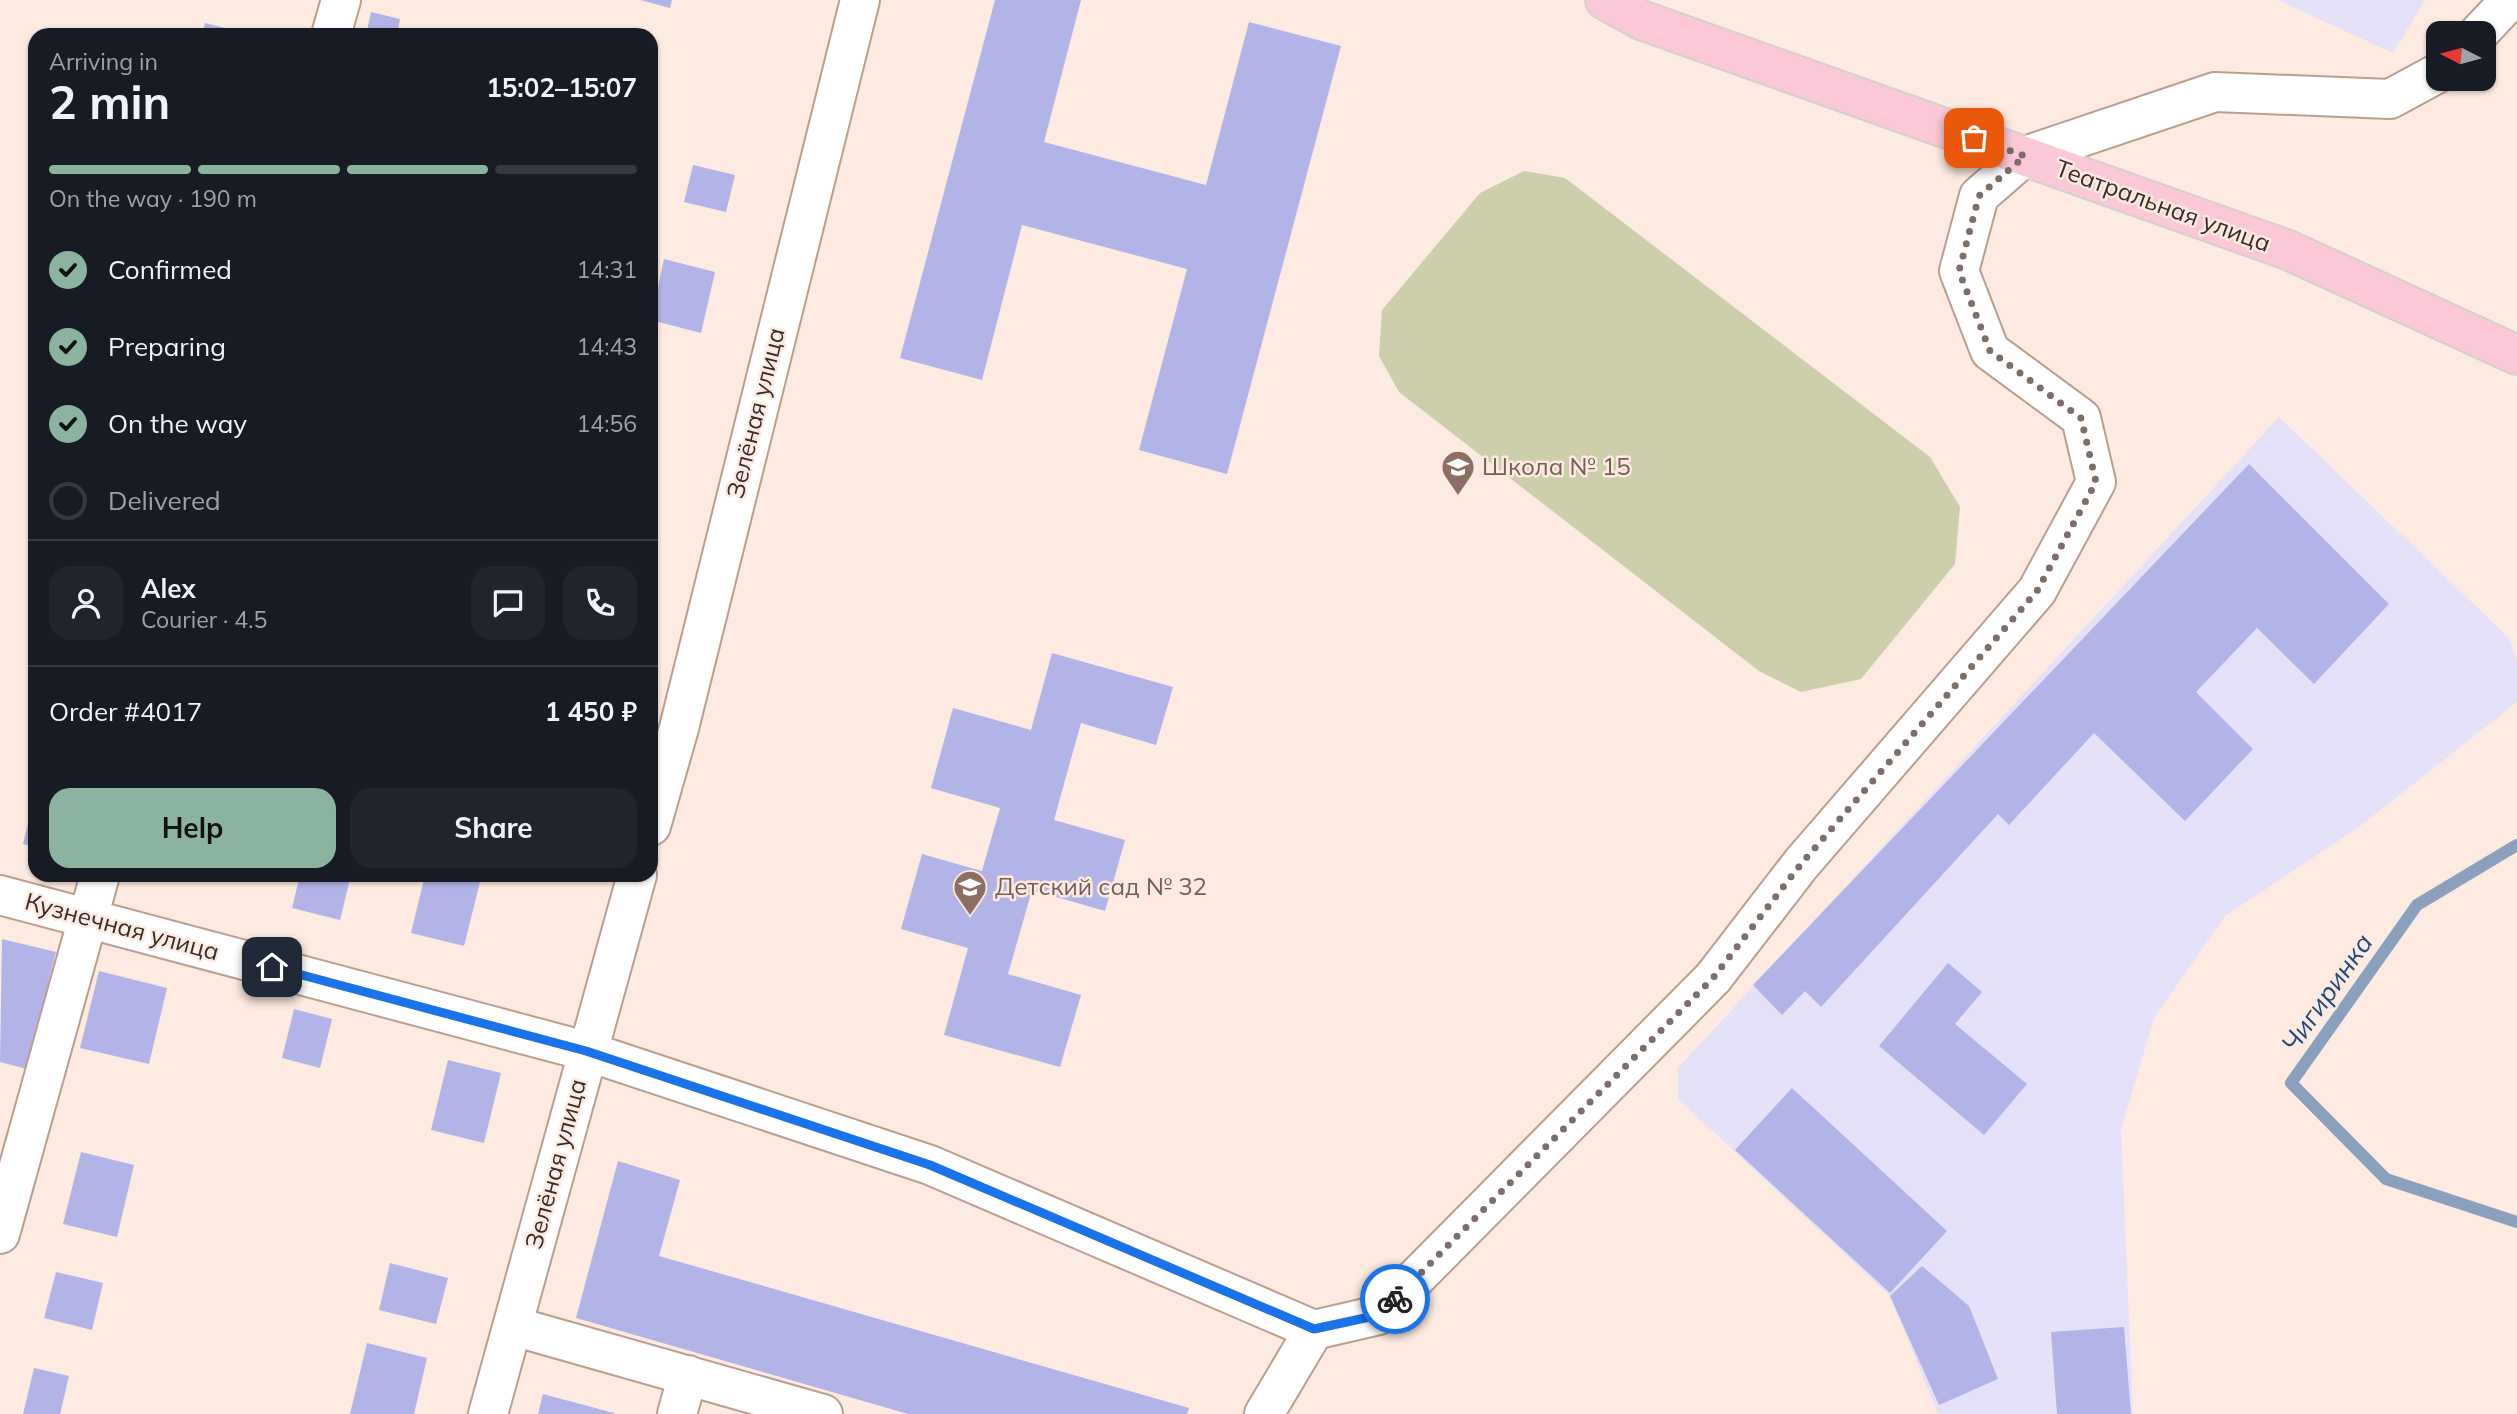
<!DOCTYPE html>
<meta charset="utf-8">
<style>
body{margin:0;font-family:Mulish,sans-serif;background:#20242c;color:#f1f3f6;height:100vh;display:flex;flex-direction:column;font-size:26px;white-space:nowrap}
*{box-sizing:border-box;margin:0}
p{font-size:23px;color:#9ea1a6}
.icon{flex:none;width:38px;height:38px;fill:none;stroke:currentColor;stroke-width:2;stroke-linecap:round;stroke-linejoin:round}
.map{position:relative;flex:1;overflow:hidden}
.details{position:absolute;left:28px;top:28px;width:630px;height:854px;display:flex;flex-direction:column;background:#171b24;border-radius:21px;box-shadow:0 2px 5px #0004}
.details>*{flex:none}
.needle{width:46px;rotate:276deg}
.fabs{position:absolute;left:2426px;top:21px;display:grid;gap:14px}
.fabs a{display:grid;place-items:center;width:70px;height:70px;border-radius:14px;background:#171b24;box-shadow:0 2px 5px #0004;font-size:35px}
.pin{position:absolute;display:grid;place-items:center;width:60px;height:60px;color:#fff;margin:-30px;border-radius:14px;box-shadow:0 4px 10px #0006}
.courier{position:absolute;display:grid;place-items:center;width:70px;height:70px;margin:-35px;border:5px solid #1a73e8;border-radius:50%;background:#fff;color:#222;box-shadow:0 2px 9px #0007}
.summary em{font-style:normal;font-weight:700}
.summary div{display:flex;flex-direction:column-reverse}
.summary{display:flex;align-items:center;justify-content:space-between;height:119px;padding:0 21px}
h1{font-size:46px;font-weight:700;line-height:52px}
.bar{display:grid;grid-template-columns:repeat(4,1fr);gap:10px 7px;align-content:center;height:84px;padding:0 21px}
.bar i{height:9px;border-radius:5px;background:#363941}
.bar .on{background:#8bb4a0}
.bar p{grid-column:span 4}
.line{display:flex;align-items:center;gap:18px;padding:0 21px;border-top:2px solid #363941}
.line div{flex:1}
.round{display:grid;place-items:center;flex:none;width:74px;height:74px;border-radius:21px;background:#20242c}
ol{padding:0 21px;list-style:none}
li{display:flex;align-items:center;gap:21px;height:77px}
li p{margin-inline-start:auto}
li .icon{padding:7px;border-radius:50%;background:#8bb4a0;color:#111;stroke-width:4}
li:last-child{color:#9ea1a6}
li i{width:38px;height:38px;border:4px solid #363941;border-radius:50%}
.action{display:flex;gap:14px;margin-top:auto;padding:14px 21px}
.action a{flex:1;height:80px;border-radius:21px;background:#8bb4a0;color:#111;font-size:28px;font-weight:700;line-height:80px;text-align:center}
.action a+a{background:#20242c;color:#f1f3f6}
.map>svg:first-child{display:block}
.industrial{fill:#e5e1f8}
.green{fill:#cccfaa}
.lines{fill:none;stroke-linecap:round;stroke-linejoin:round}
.stream{stroke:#8aa0bc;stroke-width:12}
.building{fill:#b2b4e7}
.minor-casing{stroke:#bc9e90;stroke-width:42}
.major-casing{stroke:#d3d1cf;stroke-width:42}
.minor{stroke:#fff;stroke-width:38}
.major{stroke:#fac8d6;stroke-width:38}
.done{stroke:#7d6e67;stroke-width:7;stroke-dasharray:0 12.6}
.route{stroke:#1a73e8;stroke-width:9}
.labels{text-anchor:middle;stroke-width:5;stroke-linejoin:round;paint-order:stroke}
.street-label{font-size:24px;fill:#382c26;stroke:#fdeae1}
.education-label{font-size:24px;fill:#785e54;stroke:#fdeae1;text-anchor:start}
.water-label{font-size:26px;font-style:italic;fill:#1c4b80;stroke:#fdeae1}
</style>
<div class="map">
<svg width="2517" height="1414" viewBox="0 0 2517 1414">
<rect width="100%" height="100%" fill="#fdeae1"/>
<path class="industrial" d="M2278,0H2425L2393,53Z
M2279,417L2508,637L2517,660V702L2359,827L2225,916L2154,1018L2121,1129L2133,1414H1938L1890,1296L1678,1099V1068Z"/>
<path class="green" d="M1524,171L1565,178L1930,457L1960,507L1955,564L1861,679L1801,692L1759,671L1399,392L1379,356L1382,310L1480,193Z"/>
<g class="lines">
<path class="stream" d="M2517,845L2417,905L2291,1083L2386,1179L2517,1222"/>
</g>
<path class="building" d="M640,0H672L670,8Z
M995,0H1081L1044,142L1206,185L1249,22L1341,46L1227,474L1139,450L1187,269L1022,225L982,380L900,358Z
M371,12L400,19L397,35H366Z
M205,23L249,34V35H202Z
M693,165L735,175L726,212L684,202Z
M664,259L715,272L701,333L651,320Z
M2249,464L2389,604L2314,684L2257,628L2196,692L2253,749L2185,821L2094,733L2009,825L1998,814L1821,1007L1805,991L1782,1015L1753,985Z
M1052,653L1173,687L1156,745L1081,723L1054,820L1125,840L1105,911L1032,890L1008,974L1081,995L1060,1067L944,1035L968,948L901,929L922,854L982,871L1000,808L931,788L953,708L1031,730Z
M34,799H35V847L23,844Z
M300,875H351L340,920L292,908Z
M425,875L481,878L464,946L411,933Z
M2,939L56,952L27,1069L0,1062Z
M1948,963L1982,992L1955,1024L2027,1084L1984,1135L1879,1046Z
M99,971L167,988L149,1064L80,1048Z
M294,1009L332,1019L320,1068L282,1058Z
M448,1060L501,1073L484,1143L431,1130Z
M1792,1088L1947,1231L1890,1293L1735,1150Z
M81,1152L134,1165L117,1237L63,1224Z
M618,1161L680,1180L659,1256L1189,1408L1187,1414H908L576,1318Z
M390,1263L448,1278L436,1324L379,1310Z
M1922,1266L1969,1306L1998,1379L1939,1405L1890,1296Z
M56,1272L103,1283L92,1330L44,1318Z
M2124,1327L2131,1414H2057L2051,1332Z
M367,1343L427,1358L414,1414H350Z
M34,1368L69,1376L60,1414H23Z
M543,1394L614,1413V1414H538Z"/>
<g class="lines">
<defs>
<path id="minor" d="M2479,33L2510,0
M331,35L341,0
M651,826L679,728L860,0
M0,895L586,1051L930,1165L1314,1330
M0,1234L100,875
M513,1326L823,1414
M488,1414L637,875
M677,1414L688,1375
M1264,1414L1314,1330L1379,1315L1713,978L1801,864L2037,591L2096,482L2081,418L1990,351L1959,271L1979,196L2025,156L2215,92L2390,99L2438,73"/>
<path id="major" d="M1605,0L1641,20L2288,250L2517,355"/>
</defs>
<use href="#minor" class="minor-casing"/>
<use href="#major" class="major-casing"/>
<use href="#minor" class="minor"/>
<use href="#major" class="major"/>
</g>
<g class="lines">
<path class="done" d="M1395,1299L1713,978L1801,864L2037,591L2096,482L2081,418L1990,351L1959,271L1979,196L2025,156L1974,138"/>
<path class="route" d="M272,967L586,1051L930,1165L1314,1329L1379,1315L1395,1299"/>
</g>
<defs>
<symbol id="school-pin" viewBox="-11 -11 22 30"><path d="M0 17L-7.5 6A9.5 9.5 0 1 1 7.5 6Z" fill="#8d6e63" stroke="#fdeae1"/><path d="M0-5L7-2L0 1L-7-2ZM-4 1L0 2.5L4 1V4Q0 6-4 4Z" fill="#fff"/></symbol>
</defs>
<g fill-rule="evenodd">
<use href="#school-pin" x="1439" y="448" width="38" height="52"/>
<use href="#school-pin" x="951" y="868" width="38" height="52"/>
</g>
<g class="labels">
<g class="street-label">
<text transform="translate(2163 206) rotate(20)" y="8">Театральная улица</text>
<text transform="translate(756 413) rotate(-76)" y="8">Зелёная улица</text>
<text transform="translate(122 927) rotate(15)" y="8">Кузнечная улица</text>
<text transform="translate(556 1164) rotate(-75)" y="8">Зелёная улица</text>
</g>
<g class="education-label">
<text x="1482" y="475">Школа № 15</text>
<text x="995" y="895">Детский сад № 32</text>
</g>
<g class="water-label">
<text transform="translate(2327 993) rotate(-55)" y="9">Чигиринка</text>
</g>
</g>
</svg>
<div class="fabs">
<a><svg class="needle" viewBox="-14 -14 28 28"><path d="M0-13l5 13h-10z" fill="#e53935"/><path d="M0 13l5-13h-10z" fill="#9ea1a6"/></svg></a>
</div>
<div class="pin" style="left:1974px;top:138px;background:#ea580c"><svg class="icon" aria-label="bag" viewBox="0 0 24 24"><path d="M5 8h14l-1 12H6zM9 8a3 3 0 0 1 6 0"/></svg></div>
<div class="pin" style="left:272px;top:967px;background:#1f2937"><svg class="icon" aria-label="home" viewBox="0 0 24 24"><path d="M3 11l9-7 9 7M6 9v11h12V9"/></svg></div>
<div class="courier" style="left:1395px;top:1299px"><svg class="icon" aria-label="bike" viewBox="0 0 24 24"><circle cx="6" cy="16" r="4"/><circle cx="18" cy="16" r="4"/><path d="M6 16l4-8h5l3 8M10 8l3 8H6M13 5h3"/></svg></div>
<section class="details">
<div class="summary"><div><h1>2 min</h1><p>Arriving in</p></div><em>15:02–15:07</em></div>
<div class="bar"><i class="on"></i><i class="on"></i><i class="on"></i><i></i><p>On the way · 190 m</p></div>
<ol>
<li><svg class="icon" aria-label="check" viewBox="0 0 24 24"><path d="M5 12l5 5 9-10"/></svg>Confirmed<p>14:31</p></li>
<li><svg class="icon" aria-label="check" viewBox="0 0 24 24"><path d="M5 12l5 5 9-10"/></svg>Preparing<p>14:43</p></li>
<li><svg class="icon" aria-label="check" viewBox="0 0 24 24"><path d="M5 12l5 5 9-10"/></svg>On the way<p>14:56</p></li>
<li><i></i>Delivered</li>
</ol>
<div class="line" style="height:126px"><a class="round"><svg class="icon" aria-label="person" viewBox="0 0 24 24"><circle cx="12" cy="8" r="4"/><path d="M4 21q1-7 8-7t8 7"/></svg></a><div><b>Alex</b><p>Courier · 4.5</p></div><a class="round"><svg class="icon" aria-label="chat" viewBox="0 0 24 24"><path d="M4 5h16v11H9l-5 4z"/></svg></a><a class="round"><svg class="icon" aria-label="phone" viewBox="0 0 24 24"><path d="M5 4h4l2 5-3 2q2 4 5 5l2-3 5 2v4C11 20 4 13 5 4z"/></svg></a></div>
<div class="line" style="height:91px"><div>Order #4017</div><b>1 450 ₽</b></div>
<div class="action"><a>Help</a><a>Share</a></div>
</section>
</div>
